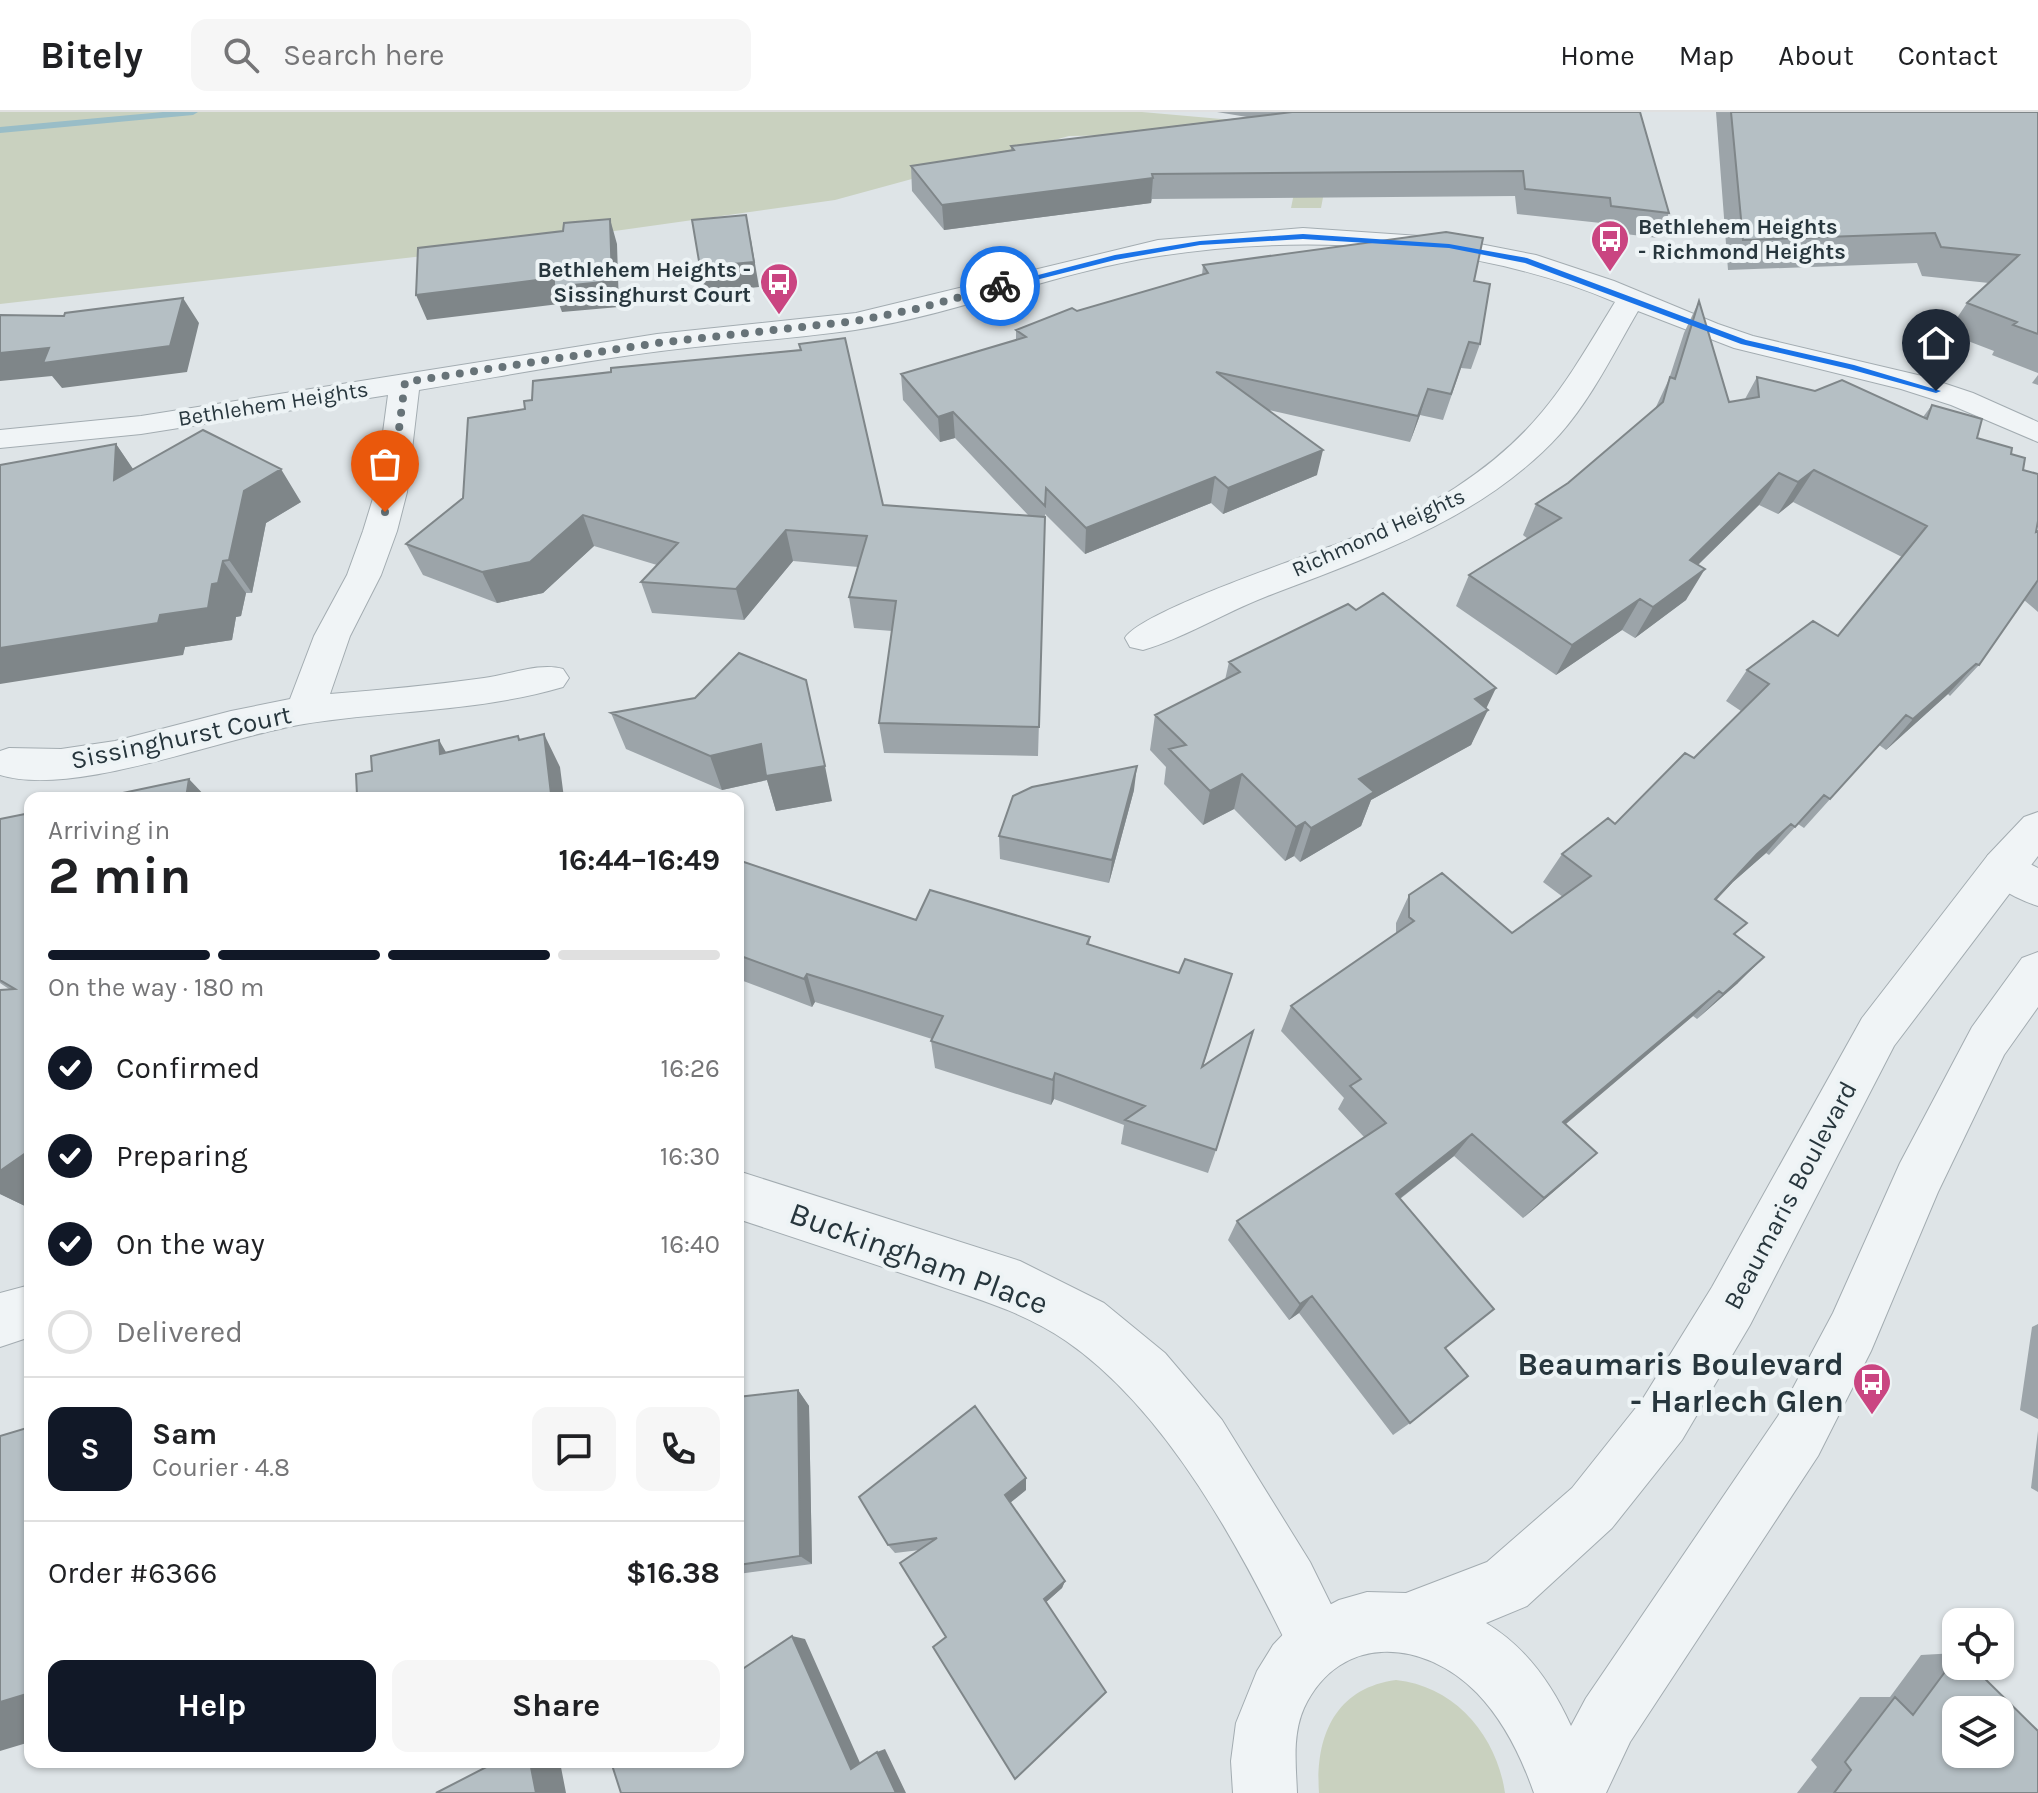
<!DOCTYPE html>
<meta charset="utf-8">
<style>
body{margin:0;font-family:Karla,sans-serif;background:#f6f6f6;color:#202124;height:100vh;display:flex;flex-direction:column;font-size:30px;white-space:nowrap}
*{box-sizing:border-box;margin:0}
p{font-size:26px;color:#757577}
.icon{flex:none;width:44px;height:44px;fill:none;stroke:currentColor;stroke-width:2;stroke-linecap:round;stroke-linejoin:round}
.map{position:relative;flex:1;overflow:hidden}
.side{position:absolute;left:24px;top:680px;width:720px;height:976px;display:flex;flex-direction:column;background:#fff;border-radius:16px;box-shadow:0 2px 6px #0004}
.side>*{flex:none}
.controls{position:absolute;left:1942px;top:1496px;display:grid;gap:16px}
.controls a{display:grid;place-items:center;width:72px;height:72px;border-radius:16px;background:#fff;box-shadow:0 2px 6px #0004;font-size:40px}
.pin{position:absolute;display:grid;place-items:center;width:68px;height:68px;color:#fff;margin:-82px -34px;border-radius:50% 50% 50% 0;rotate:-45deg;box-shadow:0 0 8px #0007}
.pin .icon{rotate:45deg}
.courier{position:absolute;display:grid;place-items:center;width:80px;height:80px;margin:-40px;border:6px solid #1a73e8;border-radius:50%;background:#fff;color:#222;box-shadow:0 2px 10px #0007}
.overview em{font-style:normal;font-weight:700}
.overview div{display:flex;flex-direction:column-reverse}
.overview{display:flex;align-items:center;justify-content:space-between;height:136px;padding:0 24px}
h1{font-size:52px;font-weight:700;line-height:60px}
.bar{display:grid;grid-template-columns:repeat(4,1fr);gap:12px 8px;align-content:center;height:96px;padding:0 24px}
.bar i{height:10px;border-radius:6px;background:#e0e0e0}
.bar .active{background:#111827}
.bar p{grid-column:span 4}
.line{display:flex;align-items:center;gap:20px;padding:0 24px;border-top:2px solid #e0e0e0}
.line div{flex:1}
.round{display:grid;place-items:center;flex:none;width:84px;height:84px;border-radius:16px;background:#f6f6f6}
ol{padding:0 24px;list-style:none}
li{display:flex;align-items:center;gap:24px;height:88px}
li p{margin-inline-start:auto}
li .icon{padding:8px;border-radius:50%;background:#111827;color:#fff;stroke-width:4}
li:last-child{color:#757577}
li i{width:44px;height:44px;border:4px solid #e0e0e0;border-radius:50%}
.action{display:flex;gap:16px;margin-top:auto;padding:16px 24px}
.action a{flex:1;height:92px;border-radius:16px;background:#111827;color:#fff;font-size:32px;font-weight:700;line-height:92px;text-align:center}
.action a+a{background:#f6f6f6;color:#202124}
header{display:flex;align-items:center;gap:48px;box-sizing:border-box;height:112px;padding:0 40px;background:#fff;border-bottom:2px solid #e0e0e0}
header strong{font-size:38px}
nav{display:flex;gap:44px;margin-inline-start:auto;font-size:28px}
.search{width:560px;height:72px;background:#f6f6f6;display:flex;align-items:center;gap:20px;box-sizing:border-box;padding:0 28px;border-radius:16px;color:#757577;font-size:30px}
.map>svg:first-child{display:block}
.green{fill:#c9d1bf}
.lines{fill:none;stroke-linecap:round;stroke-linejoin:round}
.stream{fill:#99bdc7;fill-rule:evenodd}
.minor-casing{stroke:#a3acb1;stroke-width:2}
.tertiary-casing{stroke:#a3acb1;stroke-width:2}
.minor{fill:#f0f4f6;fill-rule:evenodd}
.tertiary{fill:#f0f4f6;fill-rule:evenodd}
.wall{fill:#9ca4a9}
.shaded-wall{fill:#7f8689}
.building{fill:#b5bfc4;stroke:#7f8689;stroke-width:2;fill-rule:evenodd}
.route{fill:#1a73e8}
.done{stroke:#677378;stroke-width:8;stroke-dasharray:0 14.4}
.labels{text-anchor:middle;stroke-width:8;stroke-linejoin:round;paint-order:stroke}
.far-poi-label{font-size:22px;font-weight:bold;fill:#27363d;stroke:#edf3f5;text-anchor:start}
.far-street-label{font-size:22px;fill:#27363d;stroke:#edf3f5}
.street-label{font-size:26px;fill:#27363d;stroke:#edf3f5}
.near-street-label{font-size:32px;fill:#27363d;stroke:#edf3f5}
.near-poi-label{font-size:32px;font-weight:bold;fill:#27363d;stroke:#edf3f5;text-anchor:end}
</style>
<header>
<strong>Bitely</strong>
<div class="search"><svg class="icon" aria-label="search" viewBox="0 0 24 24"><circle cx="10" cy="10" r="6"/><path d="M15 15l6 6"/></svg>Search here</div>
<nav><a>Home</a><a>Map</a><a>About</a><a>Contact</a></nav>
</header>
<div class="map">
<svg width="2038" height="1681" viewBox="0 0 2038 1681">
<rect width="100%" height="100%" fill="#dee4e7"/>
<path class="green" d="M0,0H1142L1336,17L1321,96H1291L1302,42L1183,22L1069,24L835,88L494,136L0,192Z
M1396,1568C1455,1574 1497,1624 1505,1681H1319C1315,1625 1335,1576 1396,1568Z"/>
<g class="lines">
<path class="stream" d="M163,0H198L193,3L0,21V15Z"/>
<defs>
<path id="minor" d="M1303,116L1449,126L1536,143L1614,169L1718,212L1753,224L1922,264L1973,281L2038,310V330L1951,293L1901,277L1734,236L1638,199C1614,240 1592,286 1560,322C1483,407 1369,445 1265,485C1226,500 1182,527 1143,538L1130,535L1125,526C1141,499 1307,444 1345,429C1382,413 1421,398 1455,376C1539,321 1565,272 1615,190C1476,131 1308,121 1159,144C1056,160 958,202 855,218C791,227 725,231 661,239C580,249 499,265 419,278L407,380L397,419L381,463L350,524L330,582C381,578 433,573 484,566C509,563 539,550 563,557L569,566L563,575C478,600 391,598 304,612C223,625 75,686 0,663V639L9,636L61,637L115,629L231,599L290,587L314,524L347,463L363,419L375,380L388,283L141,322L0,336V318L141,304L657,222L856,201L1158,128Z
M2003,738L2038,756V794C2017,787 1992,775 1982,755L1988,743Z
M738,1059L1020,1149L1104,1191L1165,1241L1222,1308L1310,1450L1349,1529L1340,1551L1318,1560L1296,1551C1243,1441 1168,1299 1066,1229C1023,1199 971,1185 922,1168C861,1148 799,1127 738,1107Z
M30,1173V1225L0,1235V1181Z"/>
<path id="tertiary" d="M2038,700V744L1894,934L1750,1213L1682,1328L1612,1416L1527,1494L1486,1511C1526,1535 1552,1572 1571,1614L1586,1586L1778,1304L1833,1201L1900,1051L1972,915L2022,846L2038,840V895L2004,943L1938,1080L1871,1239L1818,1344L1630,1630L1606,1681H1534C1521,1644 1504,1609 1477,1581C1424,1527 1340,1520 1304,1596C1292,1623 1296,1653 1297,1681H1233L1231,1649L1236,1611L1257,1559L1273,1533L1293,1512L1339,1488L1367,1480L1406,1481L1487,1450L1572,1376L1642,1288L1712,1175L1862,906L1988,743L2024,705Z"/>
</defs>
<use href="#minor" class="minor-casing"/>
<use href="#tertiary" class="tertiary-casing"/>
<use href="#minor" class="minor"/>
<use href="#tertiary" class="tertiary"/>
</g>
<path class="wall" d="M1217,0H1640L1669,101L1658,126L1601,119V111L1517,102L1515,84L1152,87L1151,91L944,118L912,79L911,54L1011,38V34L1247,5Z
M1716,0H2038V261L1992,243L1994,239L1947,221L1967,191L1989,171L1922,164L1917,151L1728,158Z
M1203,153L1474,169L1480,232L1471,257L1461,256L1443,308L1420,303L1410,330L1269,298L1317,363L1223,402L1211,391L1085,442L1045,402L1038,644L884,641L879,611L892,519L854,516L849,485L858,455L793,449L744,508L652,501L641,470L657,453L594,434L543,481L497,491L423,463L406,432L463,386L883,393L1029,404L955,326L940,330L903,288L901,262L1016,228V218L1077,199L1202,163Z
M1699,189L1729,290L1745,287L1757,265L1923,305L1932,293L1977,326L2011,342L2023,358L2036,420L2038,419V500L2024,488L1979,553L1950,584L1948,582L1886,638L1879,633L1804,716L1798,712L1769,743L1766,741L1733,770L1716,788L1736,823L1738,871L1697,907L1693,904L1566,1012L1597,1041L1574,1062L1523,1106L1454,1044L1400,1087L1445,1236L1410,1311L1393,1323L1299,1201L1289,1208L1228,1128L1237,1109L1364,1025L1338,997L1344,986L1281,919L1291,894L1396,821V811L1409,783L1512,821L1563,785L1543,770L1562,742L1615,712L1694,646L1741,599L1726,589L1747,558L1838,524L1902,445L1793,390L1778,402L1759,393L1698,453L1686,488L1635,526L1622,518L1556,563L1456,494L1469,463L1528,427L1523,423L1536,392L1568,371L1655,297L1669,267L1684,221Z
M2038,263V273L2032,271Z
M116,332L133,357L301,390L266,411L252,481H246L241,504L236,505L232,528L185,535L183,543Z
M1229,550L1486,597L1471,633L1371,688L1361,714L1300,750L1294,744L1285,749L1234,697L1203,713L1164,672L1166,655L1150,638L1155,603L1225,568Z
M611,601L832,689L776,699L767,668L722,678L626,637Z
M1134,678L1109,771L1000,747L999,724Z
M30,701V1091L25,1094L0,1082L9,877L0,871V707Z
M738,748L916,808L1090,825L1089,833L1179,861L1232,862L1203,954L1216,1038L1208,1061L1121,1032L1124,1013L1054,987L1051,993L935,956L931,929L932,927L815,890L812,895L738,867Z
M2038,1212V1307L2020,1298L2032,1215Z
M798,1278L809,1294L812,1452L738,1462V1285Z
M2038,1319V1380L2031,1376Z
M1026,1378L1010,1391L1065,1469L1062,1476L1046,1490L946,1525L920,1438L895,1441L888,1433Z
M1956,1541V1554L2038,1681H1797L1817,1655L1811,1648L1860,1585H1890L1921,1543Z"/>
<path class="shaded-wall" d="M1153,66L1151,91L944,118L942,93Z
M610,107L617,132L619,195L562,200L559,192L427,208L416,183Z
M751,128L759,175L705,181L700,155Z
M183,186L199,211L187,260L62,276L52,264L0,269V241Z
M1428,277L1420,303L1410,330L1418,304Z
M953,300L955,326L940,330L938,305Z
M116,332L139,366L114,368Z
M1323,338L1317,363L1223,402L1228,376Z
M281,357L301,390L266,411L252,481L229,448L244,379Z
M1814,358L1793,390L1778,402L1798,370Z
M1779,361L1759,393L1671,479L1690,448Z
M1215,365L1211,391L1085,442L1086,416Z
M583,403L594,434L543,481L497,491L482,460Z
M786,418L793,449L744,508L736,477Z
M223,449L246,481L241,504L236,505L232,528L185,535L183,543L0,572V536L160,503L212,472Z
M1705,457L1686,488L1635,526L1653,495Z
M1640,487L1622,518L1556,563L1572,533Z
M1976,552L1948,582L1886,638L1913,607Z
M1496,576L1485,599L1488,598L1471,633L1371,688L1361,714L1300,750L1311,716L1359,667L1475,587Z
M544,622L560,655L564,686H549Z
M439,628L458,661L440,642Z
M761,632L825,654L832,689L776,699L767,668L722,678L710,644Z
M1137,654L1134,678L1109,771L1112,748Z
M1242,662L1234,697L1203,713L1210,679Z
M189,667L207,686H186Z
M1305,710L1294,744L1285,749L1296,715Z
M1791,712L1766,741L1733,770L1691,815L1757,742Z
M1764,845L1738,871L1697,907L1723,882Z
M807,862L815,890L812,895L804,867Z
M1719,879L1693,904L1542,1032L1563,1010Z
M1055,961L1054,987L1051,993L1053,968Z
M1472,1022L1454,1044L1380,1102L1396,1082Z
M30,1038V1091L25,1094L0,1082V1059Z
M1597,1041L1574,1062L1523,1106L1544,1086Z
M1312,1184L1299,1201L1289,1208L1300,1192Z
M798,1278L809,1294L812,1452L800,1444Z
M1026,1366V1378L1006,1394L1005,1383Z
M1065,1469L1062,1476L1043,1493L1044,1487Z
M792,1524L805,1527L861,1653L851,1657Z
M30,1581V1630L0,1639V1590Z
M885,1637L906,1681H896L877,1640Z
M530,1650H560L566,1681H536Z"/>
<path class="building" d="M1292,0H1640L1669,101L1611,94L1610,86L1525,77L1523,59L1152,62L1153,66L942,93L911,54L1014,38L1011,34Z
M1731,0H2038V222L2013,213L2017,210L1967,191L2019,143L1941,135L1935,121L1743,128Z
M746,103L754,150L700,155L692,108Z
M610,107L612,169L554,175V166L416,183L418,136L563,119L564,111Z
M1446,120L1483,126L1474,169L1490,172L1480,232L1469,230L1451,282L1428,277L1418,304L1216,260L1323,338L1228,376L1215,365L1086,416L1046,376L1045,394L953,300L938,305L901,262L1026,225L1016,218L1072,196L1077,199L1208,161L1203,153Z
M183,186L170,234L43,251L49,236L0,241V203L64,204L65,201Z
M1699,189L1729,290L1759,285L1757,265L1815,279L1842,268L1927,307L1932,293L1982,307L1977,326L2012,336L2011,342L2025,346L2023,358L2038,362V409L2036,420L2038,419V468L1979,553L1976,552L1913,607L1906,603L1830,687L1824,683L1795,715L1791,712L1757,742L1715,787L1747,811L1734,822L1764,845L1723,882L1719,879L1563,1010L1597,1041L1544,1086L1472,1022L1396,1082L1494,1197L1445,1236L1468,1264L1410,1311L1312,1184L1300,1192L1237,1109L1386,1011L1350,974L1361,967L1291,894L1414,809L1409,805V783L1442,761L1512,821L1591,764L1562,742L1608,706L1615,712L1685,641L1694,646L1769,572L1747,558L1813,509L1838,524L1927,414L1814,358L1798,370L1779,361L1690,448L1705,457L1653,495L1640,487L1572,533L1469,463L1561,406L1536,392L1568,371L1663,290L1670,265L1675,267Z
M845,226L883,393L1045,405L1039,615L879,611L896,489L849,485L867,424L786,418L736,477L641,470L678,431L583,403L530,450L482,460L406,432L463,386L468,306L525,297L524,289L532,288L533,269L611,260V256L801,238L799,232Z
M203,318L281,357L244,379L229,448L223,449L218,471L212,472L208,496L160,503L158,511L0,536V353L116,332L114,368Z
M1383,481L1496,576L1475,587L1488,598L1359,667L1374,680L1311,716L1305,710L1296,715L1242,662L1210,679L1169,637L1186,633L1155,603L1240,560L1229,550L1348,492L1356,498Z
M739,541L806,568L825,654L766,664L761,632L710,644L611,601L695,586Z
M544,622L551,682L547,683L556,686H343L357,683L356,662L372,659L371,644L439,628L440,642L518,624L519,628Z
M1137,654L1112,748L999,724L1013,684L1032,675Z
M189,667L186,686H99Z
M30,701V1038L0,1059V878L15,877L0,868V707Z
M738,748L916,808L930,778L1090,825L1087,832L1179,861L1185,847L1232,862L1202,955L1253,919L1216,1038L1125,1008L1145,994L1055,961L1053,968L931,929L943,904L807,862L804,867L738,843Z
M798,1278L800,1444L738,1453V1285Z
M975,1294L1026,1366L1005,1383L1065,1469L1044,1487L1106,1580L1015,1667L933,1535L946,1525L900,1451L937,1426L888,1433L859,1385Z
M30,1315V1581L0,1590V1324Z
M792,1524L851,1657L877,1640L896,1681H621L611,1650H738V1560Z
M1956,1545V1554H1972L2038,1619V1681H1834L1851,1658L1845,1650L1895,1585L1913,1603ZM1956,1598H2000V1642H1956Z
M496,1650H530L536,1681H436Z"/>
<path class="route" d="M1303,122L1449,132L1527,146L1746,228L1854,253L1941,279L1936,281L1849,257L1741,232L1525,151L1449,136L1303,127L1200,133L1115,148L1000,177L996,174L1115,143L1200,129Z"/>
<g class="lines">
<path class="done" d="M385,400L391,380L405,270L657,231L856,209L916,197L1000,174"/>
</g>
<defs>
<symbol id="bus-pin" viewBox="-11 -11 22 30"><path d="M0 17L-7.5 6A9.5 9.5 0 1 1 7.5 6Z" fill="#ca4581" stroke="#edf3f5"/><path d="M-5-6H5V4H4V6H2V4H-2V6H-4V4H-5ZM-3.5-4V0h7V-4ZM-3.5 1.2v1.5H-2V1.2ZM2 1.2v1.5H3.5V1.2Z" fill="#fff"/></symbol>
</defs>
<g fill-rule="evenodd">
<use href="#bus-pin" x="1588" y="105" width="44" height="60"/>
<use href="#bus-pin" x="757" y="148" width="44" height="60"/>
<use href="#bus-pin" x="1850" y="1248" width="44" height="60"/>
</g>
<g class="labels">
<g class="far-poi-label">
<text x="1638" y="122">Bethlehem Heights<tspan x="1638" dy="25">- Richmond Heights</tspan></text>
<text x="751" y="165" text-anchor="end">Bethlehem Heights -<tspan x="751" dy="25">Sissinghurst Court</tspan></text>
</g>
<g class="far-street-label">
<text transform="translate(273 291) rotate(-9)" y="8">Bethlehem Heights</text>
<text transform="translate(1378 420) rotate(-24)" y="8">Richmond Heights</text>
</g>
<g class="street-label">
<text transform="translate(181 625) rotate(-12)" y="9">Sissinghurst Court</text>
<text transform="translate(1790 1083) rotate(-62)" y="9">Beaumaris Boulevard</text>
</g>
<g class="near-street-label">
<text transform="translate(919 1146) rotate(20)" y="11">Buckingham Place</text>
</g>
<g class="near-poi-label">
<text x="1844" y="1263">Beaumaris Boulevard<tspan x="1844" dy="37">- Harlech Glen</tspan></text>
</g>
</g>
</svg>
<div class="controls">
<a><svg class="icon" aria-label="locate" viewBox="0 0 24 24"><circle cx="12" cy="12" r="6"/><path d="M12 2v4M12 18v4M2 12h4M18 12h4"/></svg></a>
<a><svg class="icon" aria-label="layers" viewBox="0 0 24 24"><path d="M12 4l9 5-9 5-9-5zM3 14l9 5 9-5"/></svg></a>
</div>
<div class="pin" style="left:385px;top:400px;background:#ea580c"><svg class="icon" aria-label="bag" viewBox="0 0 24 24"><path d="M5 8h14l-1 12H6zM9 8a3 3 0 0 1 6 0"/></svg></div>
<div class="pin" style="left:1936px;top:279px;background:#1f2937"><svg class="icon" aria-label="home" viewBox="0 0 24 24"><path d="M3 11l9-7 9 7M6 9v11h12V9"/></svg></div>
<div class="courier" style="left:1000px;top:174px"><svg class="icon" aria-label="bike" viewBox="0 0 24 24"><circle cx="6" cy="16" r="4"/><circle cx="18" cy="16" r="4"/><path d="M6 16l4-8h5l3 8M10 8l3 8H6M13 5h3"/></svg></div>
<section class="side">
<div class="overview"><div><h1>2 min</h1><p>Arriving in</p></div><em>16:44–16:49</em></div>
<div class="bar"><i class="active"></i><i class="active"></i><i class="active"></i><i></i><p>On the way · 180 m</p></div>
<ol>
<li><svg class="icon" aria-label="check" viewBox="0 0 24 24"><path d="M5 12l5 5 9-10"/></svg>Confirmed<p>16:26</p></li>
<li><svg class="icon" aria-label="check" viewBox="0 0 24 24"><path d="M5 12l5 5 9-10"/></svg>Preparing<p>16:30</p></li>
<li><svg class="icon" aria-label="check" viewBox="0 0 24 24"><path d="M5 12l5 5 9-10"/></svg>On the way<p>16:40</p></li>
<li><i></i>Delivered</li>
</ol>
<div class="line" style="height:144px"><b class="round" style="background:#111827;color:#fff">S</b><div><b>Sam</b><p>Courier · 4.8</p></div><a class="round"><svg class="icon" aria-label="chat" viewBox="0 0 24 24"><path d="M4 5h16v11H9l-5 4z"/></svg></a><a class="round"><svg class="icon" aria-label="phone" viewBox="0 0 24 24"><path d="M5 4h4l2 5-3 2q2 4 5 5l2-3 5 2v4C11 20 4 13 5 4z"/></svg></a></div>
<div class="line" style="height:104px"><div>Order #6366</div><b>$16.38</b></div>
<div class="action"><a>Help</a><a>Share</a></div>
</section>
</div>
